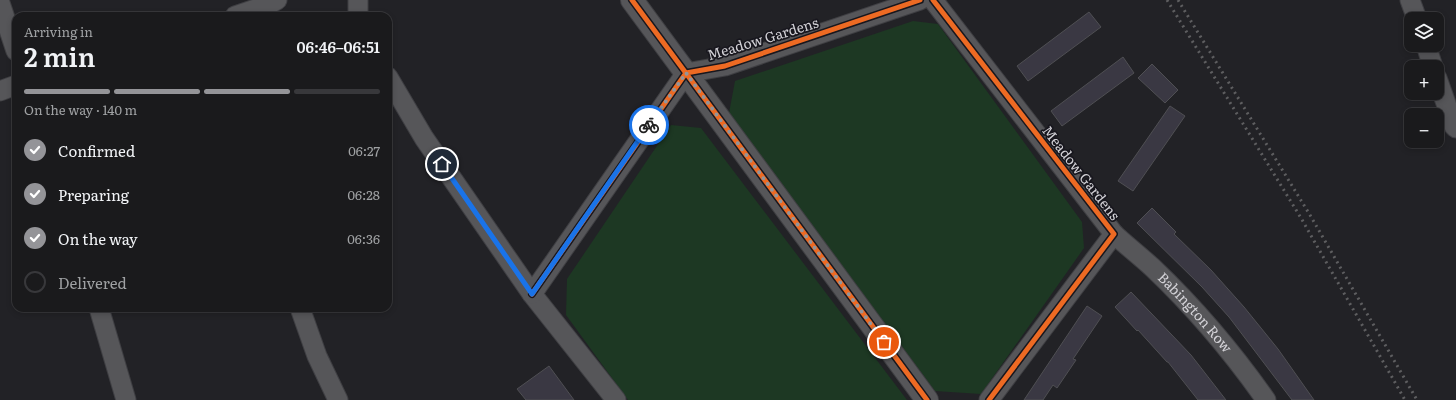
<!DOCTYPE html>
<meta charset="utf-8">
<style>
body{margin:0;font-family:Literata,serif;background:#232325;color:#f1f3f6;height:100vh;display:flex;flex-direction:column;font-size:15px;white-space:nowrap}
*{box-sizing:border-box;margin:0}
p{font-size:13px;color:#9fa1a3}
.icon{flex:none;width:22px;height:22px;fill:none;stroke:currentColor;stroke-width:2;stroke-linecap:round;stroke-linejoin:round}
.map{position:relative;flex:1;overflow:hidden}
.panel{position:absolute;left:12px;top:12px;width:380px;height:300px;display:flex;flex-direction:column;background:#1a1a1c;border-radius:12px;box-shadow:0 2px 6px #0003,0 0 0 1px #38383b}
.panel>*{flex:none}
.tools{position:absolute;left:1404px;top:12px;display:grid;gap:8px}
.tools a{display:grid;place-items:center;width:40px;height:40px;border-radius:8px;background:#1a1a1c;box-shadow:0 2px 6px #0003,0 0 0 1px #38383b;font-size:20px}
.pin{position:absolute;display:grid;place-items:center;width:34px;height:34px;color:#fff;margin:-17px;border:2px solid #fff;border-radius:50%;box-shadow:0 1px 4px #0007}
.courier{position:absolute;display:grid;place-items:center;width:40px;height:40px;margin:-20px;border:3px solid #1a73e8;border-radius:50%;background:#fff;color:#222;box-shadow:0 1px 5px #0007}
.head em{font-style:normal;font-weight:600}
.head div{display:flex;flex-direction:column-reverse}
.head{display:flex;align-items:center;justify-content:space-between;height:68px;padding:0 12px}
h1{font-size:26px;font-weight:600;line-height:30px}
.bar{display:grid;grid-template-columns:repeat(4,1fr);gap:6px 4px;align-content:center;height:48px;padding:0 12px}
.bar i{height:5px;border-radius:3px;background:#38383b}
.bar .selected{background:#949498}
.bar p{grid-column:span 4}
ol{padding:0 12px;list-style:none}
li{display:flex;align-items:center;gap:12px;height:44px}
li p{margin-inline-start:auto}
li .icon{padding:4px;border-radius:50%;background:#949498;color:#fff;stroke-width:4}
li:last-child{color:#9fa1a3}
li i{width:22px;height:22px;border:2px solid #38383b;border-radius:50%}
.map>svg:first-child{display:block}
.green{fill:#1d3823}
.building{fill:#3a3843;stroke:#4f4f53}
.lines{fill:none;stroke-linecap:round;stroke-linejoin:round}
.street-casing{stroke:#3f3f43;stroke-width:21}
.secondary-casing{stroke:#3f3f43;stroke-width:24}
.street{stroke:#565659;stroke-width:19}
.secondary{stroke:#565659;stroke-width:22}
.rail{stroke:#5e5e60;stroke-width:3;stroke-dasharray:2 4;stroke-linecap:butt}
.cycleway-casing{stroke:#18171e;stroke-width:8}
.cycleway{stroke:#ed6a23;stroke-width:5}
.done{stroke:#949498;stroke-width:4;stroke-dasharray:0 7.2}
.route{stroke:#1a73e8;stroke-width:5}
.labels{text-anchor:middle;stroke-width:3.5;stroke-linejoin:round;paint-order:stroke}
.street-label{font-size:14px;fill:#d2d1d6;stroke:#18171e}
</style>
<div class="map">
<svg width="1456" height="400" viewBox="0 0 1456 400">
<rect width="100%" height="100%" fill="#222226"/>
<path class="green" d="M913,21L938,24L1082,222L1084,248L981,394L935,391L729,113L735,81Z
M671,125L701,128L907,400H628L566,315L567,279Z"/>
<path class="building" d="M1089,12L1101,27L1028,81L1017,66Z
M1123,57L1134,73L1062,126L1051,111Z
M1152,64L1178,90L1165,103L1138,78Z
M1170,106L1185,116L1133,191L1118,181Z
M1152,208L1176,232L1174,234L1211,270L1244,307L1278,349L1314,400H1292L1229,317L1202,287L1137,223Z
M1131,292L1191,355L1226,400H1198L1168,362H1167L1138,330L1137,331L1115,307Z
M1087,306L1102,316L1073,359L1076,360L1057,388L1053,385L1043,400H1024Z
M549,366L574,400H526L517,389Z"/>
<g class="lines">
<defs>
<g id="street">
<path d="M933,0L1114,234L989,400"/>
<path d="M1410,0L1417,19"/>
<path d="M0,3L16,51"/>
<path d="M235,16L270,4L277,0"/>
<path d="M358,16V0"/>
<path d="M1426,45L1433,67"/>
<path d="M388,77L424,138L532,294L616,400"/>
<path d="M1437,78L1454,126L1456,128"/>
<path d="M0,91L16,85"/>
<path id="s1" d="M1114,234C1127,246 1140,256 1153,268C1195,308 1233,353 1266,400"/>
<path d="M532,294L686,73L725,66L920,0"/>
<path d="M99,308L126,400"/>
<path d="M300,308L317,356L338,400"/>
</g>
<path id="secondary" d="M632,0L927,400"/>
</defs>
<use href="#street" class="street-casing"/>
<use href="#secondary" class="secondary-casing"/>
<use href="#street" class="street"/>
<use href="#secondary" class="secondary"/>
<path class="rail" d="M1167,0L1301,218L1405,400
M1178,0L1310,215L1417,400"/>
<defs>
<path id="cycleway" d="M632,0L927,400
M933,0L1114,234L989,400
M532,294L686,73L725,66L920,0"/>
</defs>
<use href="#cycleway" class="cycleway-casing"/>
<use href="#cycleway" class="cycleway"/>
</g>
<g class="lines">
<path class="done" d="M649,125L686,73L884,342"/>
<path class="route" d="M442,164L532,294L649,125"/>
</g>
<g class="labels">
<g class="street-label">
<text transform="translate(763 39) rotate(-17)" y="5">Meadow Gardens</text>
<text transform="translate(1081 173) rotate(52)" y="5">Meadow Gardens</text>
<text dy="5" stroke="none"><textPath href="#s1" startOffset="113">Babington Row</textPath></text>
</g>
</g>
</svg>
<div class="tools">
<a><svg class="icon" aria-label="layers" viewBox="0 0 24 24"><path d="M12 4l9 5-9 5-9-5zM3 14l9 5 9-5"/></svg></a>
<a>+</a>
<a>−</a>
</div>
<div class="pin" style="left:884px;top:342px;background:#ea580c"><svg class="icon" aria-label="bag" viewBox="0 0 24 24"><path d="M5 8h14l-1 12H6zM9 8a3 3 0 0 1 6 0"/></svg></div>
<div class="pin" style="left:442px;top:164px;background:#1f2937"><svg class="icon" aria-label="home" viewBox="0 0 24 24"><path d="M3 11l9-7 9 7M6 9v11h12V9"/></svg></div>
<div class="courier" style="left:649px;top:125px"><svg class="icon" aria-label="bike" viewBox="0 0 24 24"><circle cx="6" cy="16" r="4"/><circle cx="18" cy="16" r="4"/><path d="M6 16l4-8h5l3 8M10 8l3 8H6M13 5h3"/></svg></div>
<section class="panel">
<div class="head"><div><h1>2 min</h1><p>Arriving in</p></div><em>06:46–06:51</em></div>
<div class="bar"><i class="selected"></i><i class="selected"></i><i class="selected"></i><i></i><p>On the way · 140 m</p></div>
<ol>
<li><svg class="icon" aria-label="check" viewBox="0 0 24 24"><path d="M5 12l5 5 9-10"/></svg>Confirmed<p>06:27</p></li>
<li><svg class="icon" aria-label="check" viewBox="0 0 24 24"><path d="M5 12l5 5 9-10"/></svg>Preparing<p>06:28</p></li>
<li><svg class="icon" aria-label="check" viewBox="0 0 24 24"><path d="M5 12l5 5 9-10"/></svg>On the way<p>06:36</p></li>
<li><i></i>Delivered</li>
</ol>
</section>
</div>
